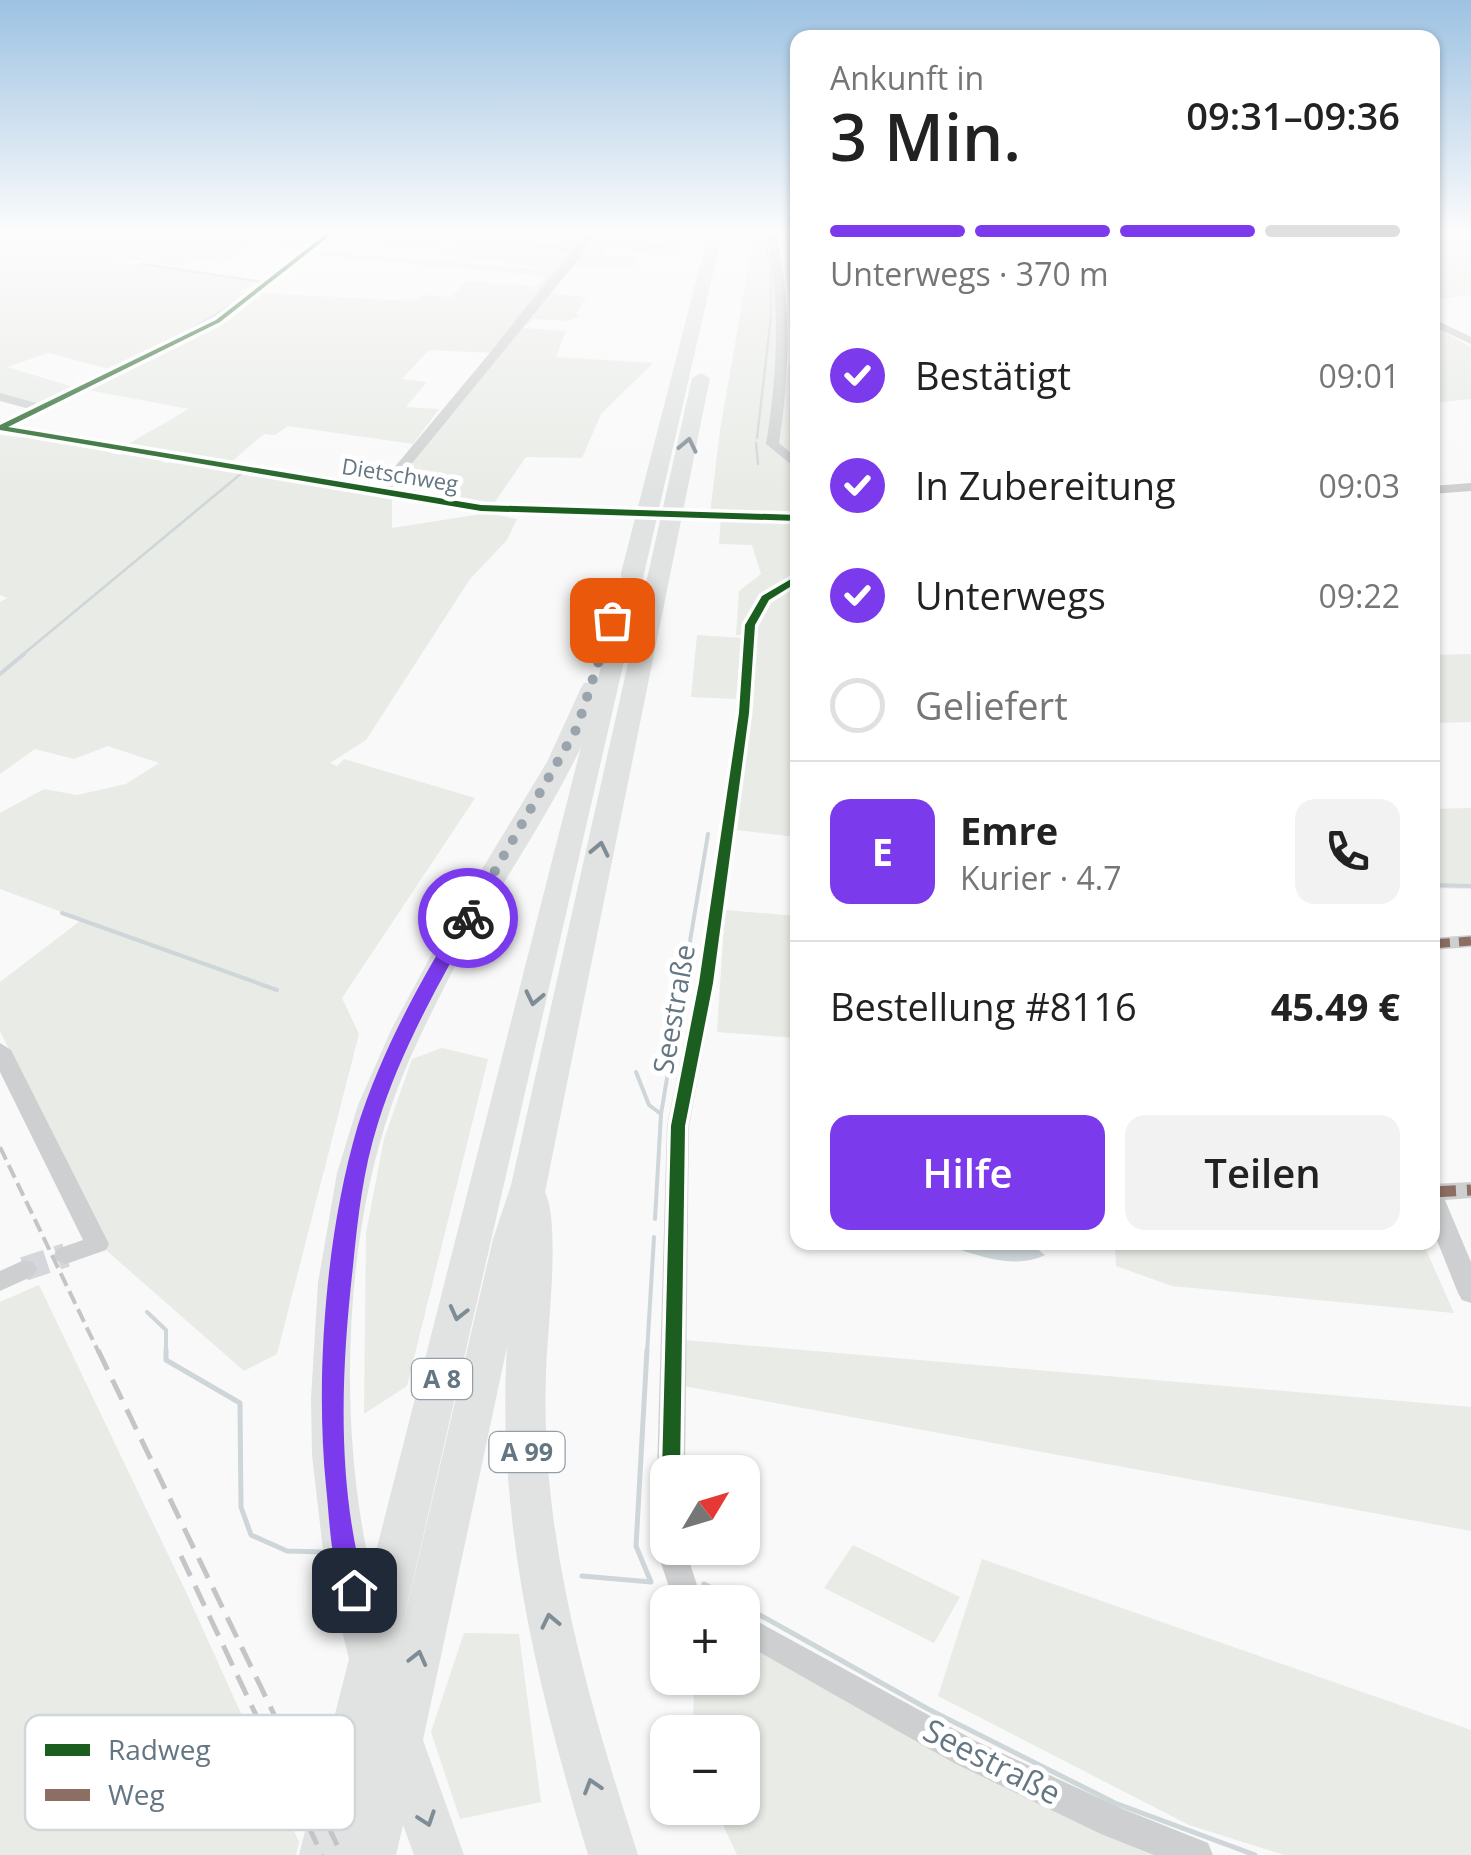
<!DOCTYPE html>
<html lang="de">
<meta charset="utf-8">
<style>
body{margin:0;font-family:"Open Sans",sans-serif;background:#f2f2f2;color:#222;height:100vh;display:flex;flex-direction:column;font-size:38px;white-space:nowrap}
*{box-sizing:border-box;margin:0}
p{font-size:32px;color:#767676}
.icon{flex:none;width:55px;height:55px;fill:none;stroke:currentColor;stroke-width:2;stroke-linecap:round;stroke-linejoin:round}
.map{position:relative;flex:1;overflow:hidden}
.side{position:absolute;left:790px;top:30px;width:650px;height:1220px;display:flex;flex-direction:column;background:#fff;border-radius:20px;box-shadow:0 2px 8px #0004}
.side>*{flex:none}
.needle{width:65px;rotate:52deg}
.controls{position:absolute;left:650px;top:1455px;display:grid;gap:20px}
.controls a{display:grid;place-items:center;width:110px;height:110px;border-radius:20px;background:#fff;box-shadow:0 2px 8px #0004;font-size:50px}
.pin{position:absolute;display:grid;place-items:center;width:85px;height:85px;color:#fff;margin:-42px;border-radius:20px;box-shadow:0 5px 15px #0006}
.courier{position:absolute;display:grid;place-items:center;width:100px;height:100px;margin:-50px;border:8px solid #7c3aed;border-radius:50%;background:#fff;color:#222;box-shadow:0 2px 12px #0007}
.overview em{font-style:normal;font-weight:600}
.overview div{display:flex;flex-direction:column-reverse}
.overview{display:flex;align-items:center;justify-content:space-between;height:170px;padding:0 40px}
h1{font-size:65px;font-weight:600;line-height:75px}
.bar{display:grid;grid-template-columns:repeat(4,1fr);gap:15px 10px;align-content:center;height:120px;padding:0 40px}
.bar i{height:12px;border-radius:8px;background:#e0e0e0}
.bar .current{background:#7c3aed}
.bar p{grid-column:span 4}
.line{display:flex;align-items:center;gap:25px;padding:0 40px;border-top:2px solid #e0e0e0}
.line div{flex:1}
.round{display:grid;place-items:center;flex:none;width:105px;height:105px;border-radius:20px;background:#f2f2f2}
ol{padding:0 40px;list-style:none}
li{display:flex;align-items:center;gap:30px;height:110px}
li p{margin-inline-start:auto}
li .icon{padding:10px;border-radius:50%;background:#7c3aed;color:#fff;stroke-width:4}
li:last-child{color:#767676}
li i{width:55px;height:55px;border:5px solid #e0e0e0;border-radius:50%}
.button{display:flex;gap:20px;margin-top:auto;padding:20px 40px}
.button a{flex:1;height:115px;border-radius:20px;background:#7c3aed;color:#fff;font-size:40px;font-weight:600;line-height:115px;text-align:center}
.button a+a{background:#f2f2f2;color:#222}
.map>svg:first-child{display:block}
.green{fill:#e8ebe6}
.water{fill:#ced6d9}
.lines{fill:none;stroke-linecap:round;stroke-linejoin:round}
.stream-far2{stroke:#ced6d9;stroke-width:2.5}
.stream-far1{stroke:#ced6d9;stroke-width:4}
.stream{stroke:#ced6d9;stroke-width:5}
.minor-tunnel{stroke:#d4d8dc;stroke-width:24;stroke-dasharray:24 11;stroke-linecap:butt}
.minor{fill:#cecfd0;fill-rule:evenodd}
.highway{fill:#e1e2e2;fill-rule:evenodd}
.rail-far1{stroke:#c3c5c6;stroke-width:4;stroke-dasharray:14 6;stroke-linecap:butt}
.rail{stroke:#c3c5c6;stroke-width:5;stroke-dasharray:22 11;stroke-linecap:butt}
.quiet-far1{stroke:#8d6e63;stroke-width:9;stroke-dasharray:18 9;stroke-linecap:butt}
.quiet{stroke:#8d6e63;stroke-width:11;stroke-dasharray:24 11;stroke-linecap:butt}
.cycleway-casing{stroke:#fff;stroke-width:7}
.cycleway{fill:#1b5e20;fill-rule:evenodd}
.oneway{stroke:#7e8c96}
.route{fill:#7c3aed}
.done{stroke:#99a4ac;stroke-width:10;stroke-dasharray:0 18}
.labels{text-anchor:middle;stroke-width:10;stroke-linejoin:round;paint-order:stroke}
.far-street-label{font-size:22px;fill:#657683;stroke:#fff}
.shield{fill:#fff;stroke:#939fa8;stroke-width:2.5}
.shield-label{font-size:25px;font-weight:bold;fill:#657683}
.street-label{font-size:28px;fill:#657683;stroke:#fff}
.near-street-label{font-size:32px;fill:#657683;stroke:#fff}
.key{fill:#fff;stroke:#d1d6da;stroke-width:2.5}
.key-label{font-size:28px;fill:#657683}
</style>
<div class="map">
<svg width="1471" height="1855" viewBox="0 0 1471 1855">
<rect width="100%" height="100%" fill="#f9f9f9"/>
<path class="green" d="M0,234H245L312,240L304,247L255,243L222,263L196,257L183,266L114,256L108,263L153,265L258,282L241,291L245,293L222,311L226,313L109,369L48,353L7,367L77,388L41,405L0,395Z
M346,234H404L451,240L435,251L339,239Z
M484,234H581L555,270L558,271L549,293L586,297L576,313L580,317L566,321L534,319L523,328L566,331L556,357L653,363L601,414L582,458L526,457L494,503L395,485L495,353L429,350L402,379L427,382L406,407L439,409L413,444L288,426L275,435L264,434L229,464L123,447L189,409L88,390L230,320L262,293L413,301L423,295L452,297L466,281L537,286L545,276L317,255L322,252L552,270L441,253L465,236L478,238Z
M594,234H684L680,248L655,246L679,251L678,256L606,248L603,255L635,257L633,267H570Z
M754,234H770C786,308 779,371 768,445L797,468V517L710,514L720,430Z
M1432,234H1471V295L1433,300Z
M1432,326L1471,347V399L1433,403Z
M789,363L797,365V465L774,444Z
M23,434L64,440L61,445L69,441L116,449L110,453L121,455L129,451L169,458L162,462L167,463L176,459L392,496V528L488,513L517,519L507,540L470,579L366,740L330,763L337,766L344,759L475,798L342,998L359,1034L277,1354L244,1371L107,1251L0,1031V982L80,921L105,928L0,889V813L44,789L77,795L126,784L159,763L108,746L74,759L35,749L0,774V602L7,598L0,595V435L17,437Z
M721,518L797,521V837L737,830L754,636L736,635L739,591L761,574L752,545L719,544Z
M697,635L742,638L736,699L691,697Z
M1471,654V722L1433,723V655Z
M1471,808V889L1433,888V809Z
M725,910L797,916V1038L717,1032Z
M442,1048L488,1059L407,1386L364,1414L366,1233L384,1139L412,1059Z
M1115,1243H1423L1454,1313L1172,1286L1116,1266Z
M39,1285L187,1594L299,1842L296,1855H0V1302Z
M685,1340L1471,1407V1531L678,1385Z
M853,1545L960,1597L934,1643L824,1588Z
M982,1559L1471,1730V1855H1284L1189,1825L938,1696Z
M464,1633L519,1634L541,1802L460,1819L431,1732Z
M743,1641C878,1721 1018,1797 1165,1855H737L715,1808H742V1732H693L694,1678H742Z"/>
<path class="water" d="M958,1243H1030L1045,1255C1018,1268 989,1259 961,1250Z"/>
<g class="lines">
<path class="stream-far2" d="M764,234L771,270V313
M483,238L574,250
M592,238L665,247
M573,251L583,234
M142,264L262,282
M553,275L571,253
M180,336L236,302
M498,344L552,276
M117,366L158,346
M757,438L771,316
M756,443L758,464
M250,466L349,482
M362,484L382,487
M392,489L486,505
M21,656L243,472"/>
<path class="stream-far1" d="M0,674L24,654
M1432,885L1471,886
M62,913L277,990
M636,1072L649,1105L661,1114L655,1219
M661,1114L708,834
M147,1312L166,1330V1353
M647,1353L654,1237"/>
<path class="stream" d="M166,1350V1360L240,1403L241,1507L251,1535L287,1551L323,1552
M582,1576L651,1582L636,1546L647,1350
M704,1584L738,1602
M742,1605L928,1709L1115,1803L1255,1855"/>
<path class="minor-tunnel" d="M24,1269L66,1255"/>
<path class="minor" d="M323,234H334L222,323L13,426L378,487L574,252L584,234H594L582,255L391,489L481,504L798,514V522L481,512L0,432V423L30,409L0,401V393L40,404L214,319Z
M767,234H777C791,305 790,372 779,443L798,459V470L766,444C778,373 780,305 767,234Z
M1432,318L1471,337V344L1432,326Z
M1471,483V491L1432,494V486Z
M798,574V585L771,601L758,625L752,713L716,983L689,1126L685,1472H668V1482L661,1480L657,1472L667,1126L696,983L736,713L742,625L760,595Z
M1471,935V947L1432,950V938Z
M0,1043L11,1050L109,1244L106,1250L66,1264L57,1261L54,1255L57,1249L83,1240L0,1072Z
M1471,1182V1198L1445,1200L1471,1262V1303L1462,1300L1458,1293L1432,1228V1184Z
M24,1260L33,1262L37,1269L33,1276L0,1291V1271Z
M668,1537V1548H685L697,1585L713,1593L717,1602H674L656,1548L661,1539Z
M742,1613L976,1741L1123,1809L1208,1843L1213,1855H1154L1101,1834L954,1763L742,1642Z"/>
<path class="highway" d="M708,234H722L395,1659L493,1239L511,1185L692,378L701,373L710,378L545,1192C561,1223 547,1334 546,1373C540,1539 588,1699 638,1855H588C538,1689 496,1522 507,1347L423,1740L464,1855H414L403,1825L396,1855H299L349,1659L324,1559L312,1455L311,1398L318,1283L337,1173L358,1105L392,1028L441,937L547,762L581,688L584,683L597,682L622,585L621,573ZM581,747L371,1571C338,1428 343,1243 392,1104C408,1058 430,1015 452,972C492,896 544,825 581,747Z"/>
<path class="rail-far1" d="M0,1147L99,1353"/>
<path class="rail" d="M98,1350L342,1855
M181,1556L322,1855"/>
<path class="quiet-far1" d="M1432,944L1471,941"/>
<path class="quiet" d="M1432,1192L1471,1190"/>
<defs>
<path id="cycleway" d="M326,234H332L220,322L8,427L481,505L798,515V521L481,511L0,430V425L216,320Z
M798,575V582L769,600L755,625L749,713L713,983L685,1126L680,1472H668V1478L662,1472L671,1126L699,983L739,713L745,625L762,596Z"/>
</defs>
<use href="#cycleway" class="cycleway-casing"/>
<use href="#cycleway" class="cycleway"/>
</g>
<defs><path id="oneway-chevron" d="M-2-3.5L2.5 0L-2 3.5" fill="none" stroke-width="1.6" stroke-linecap="round" stroke-linejoin="round" transform="scale(2.5)"/></defs>
<g class="oneway">
<use href="#oneway-chevron" transform="translate(688 445) rotate(-78)"/>
<use href="#oneway-chevron" transform="translate(600 849) rotate(-78)"/>
<use href="#oneway-chevron" transform="translate(534 998) rotate(102)"/>
<use href="#oneway-chevron" transform="translate(458 1313) rotate(104)"/>
<use href="#oneway-chevron" transform="translate(550 1621) rotate(-102)"/>
<use href="#oneway-chevron" transform="translate(418 1658) rotate(-76)"/>
<use href="#oneway-chevron" transform="translate(592 1786) rotate(-107)"/>
<use href="#oneway-chevron" transform="translate(427 1819) rotate(71)"/>
</g>
<linearGradient id="sky" x2="0" y2="1"><stop stop-color="#9dc2e2"/><stop offset="0.47" stop-color="#fcfcfc"/><stop offset="1" stop-color="#fcfcfc" stop-opacity="0"/></linearGradient>
<rect width="1471" height="493" fill="url(#sky)"/>
<path class="route" d="M462,914L476,918C439,982 400,1052 378,1123C363,1170 358,1217 353,1266C341,1372 336,1486 366,1590L363,1598L354,1601L346,1598C330,1564 330,1523 326,1486C315,1375 326,1232 358,1125C381,1053 421,978 462,914Z"/>
<g class="lines">
<path class="done" d="M468,918L577,728L612,620"/>
</g>
<g class="labels">
<g class="far-street-label">
<text transform="translate(400 475) rotate(9)" y="8">Dietschweg</text>
</g>
<g class="shield">
<rect x="412" y="1359" width="60" height="40" rx="8"/>
<rect x="489.5" y="1432" width="75" height="40" rx="8"/>
</g>
<g class="shield-label">
<text x="442" y="1388">A 8</text>
<text x="527" y="1461">A 99</text>
</g>
<g class="street-label">
<text transform="translate(674 1009) rotate(-80)" y="10">Seestraße</text>
</g>
<g class="near-street-label">
<text transform="translate(992 1762) rotate(27)" y="11">Seestraße</text>
</g>
</g>
<rect x="25" y="1715" width="330" height="115" rx="15" class="key"/>
<rect x="45" y="1744" width="45" height="12" fill="#1b5e20"/>
<rect x="45" y="1789" width="45" height="12" fill="#8d6e63"/>
<g class="key-label">
<text x="108" y="1760">Radweg</text>
<text x="108" y="1805">Weg</text>
</g>
</svg>
<div class="controls">
<a><svg class="needle" viewBox="-14 -14 28 28"><path d="M0-13l5 13h-10z" fill="#e53935"/><path d="M0 13l5-13h-10z" fill="#767676"/></svg></a>
<a>+</a>
<a>−</a>
</div>
<div class="pin" style="left:612px;top:620px;background:#ea580c"><svg class="icon" aria-label="bag" viewBox="0 0 24 24"><path d="M5 8h14l-1 12H6zM9 8a3 3 0 0 1 6 0"/></svg></div>
<div class="pin" style="left:354px;top:1590px;background:#1f2937"><svg class="icon" aria-label="home" viewBox="0 0 24 24"><path d="M3 11l9-7 9 7M6 9v11h12V9"/></svg></div>
<div class="courier" style="left:468px;top:918px"><svg class="icon" aria-label="bike" viewBox="0 0 24 24"><circle cx="6" cy="16" r="4"/><circle cx="18" cy="16" r="4"/><path d="M6 16l4-8h5l3 8M10 8l3 8H6M13 5h3"/></svg></div>
<section class="side">
<div class="overview"><div><h1>3 Min.</h1><p>Ankunft in</p></div><em>09:31–09:36</em></div>
<div class="bar"><i class="current"></i><i class="current"></i><i class="current"></i><i></i><p>Unterwegs · 370 m</p></div>
<ol>
<li><svg class="icon" aria-label="check" viewBox="0 0 24 24"><path d="M5 12l5 5 9-10"/></svg>Bestätigt<p>09:01</p></li>
<li><svg class="icon" aria-label="check" viewBox="0 0 24 24"><path d="M5 12l5 5 9-10"/></svg>In Zubereitung<p>09:03</p></li>
<li><svg class="icon" aria-label="check" viewBox="0 0 24 24"><path d="M5 12l5 5 9-10"/></svg>Unterwegs<p>09:22</p></li>
<li><i></i>Geliefert</li>
</ol>
<div class="line" style="height:180px"><b class="round" style="background:#7c3aed;color:#fff">E</b><div><b>Emre</b><p>Kurier · 4.7</p></div><a class="round"><svg class="icon" aria-label="phone" viewBox="0 0 24 24"><path d="M5 4h4l2 5-3 2q2 4 5 5l2-3 5 2v4C11 20 4 13 5 4z"/></svg></a></div>
<div class="line" style="height:130px"><div>Bestellung #8116</div><b>45.49 €</b></div>
<div class="button"><a>Hilfe</a><a>Teilen</a></div>
</section>
</div>
